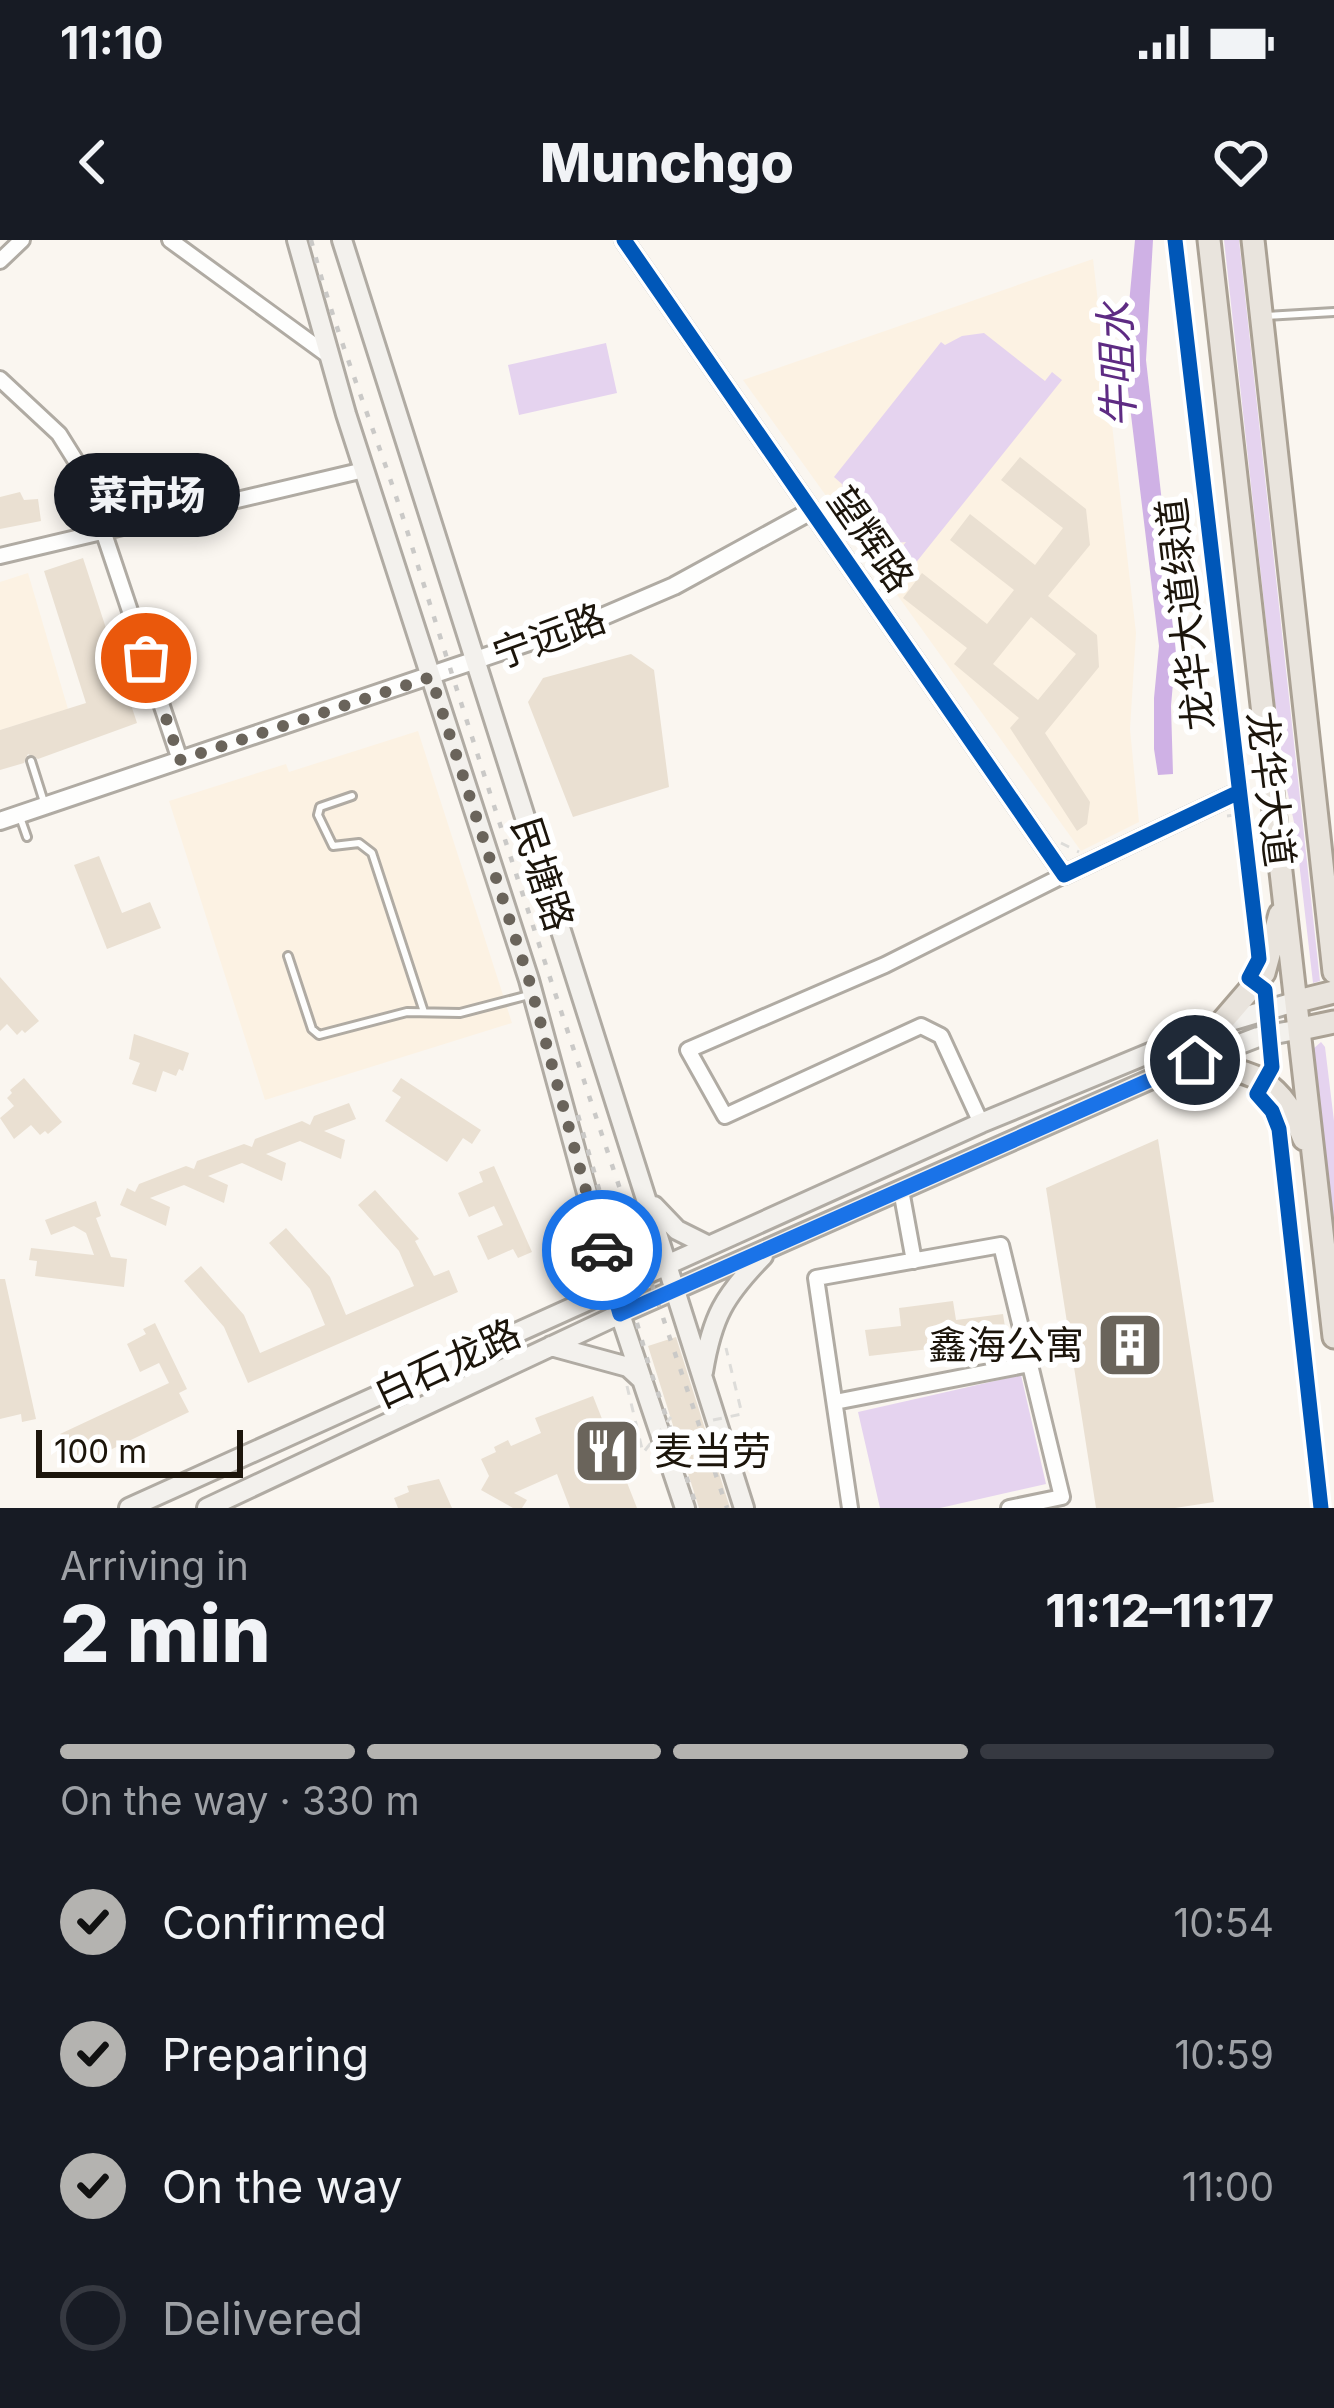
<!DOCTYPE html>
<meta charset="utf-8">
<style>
body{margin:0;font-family:Inter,"Noto Sans SC",sans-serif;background:#242831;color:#f1f3f6;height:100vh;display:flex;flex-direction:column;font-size:45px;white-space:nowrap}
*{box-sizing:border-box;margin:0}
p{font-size:39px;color:#9ea1a6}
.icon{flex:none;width:66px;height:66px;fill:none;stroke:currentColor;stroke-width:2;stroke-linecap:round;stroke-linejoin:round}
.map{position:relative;height:1268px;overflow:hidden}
.drawer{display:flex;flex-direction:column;background:#171b24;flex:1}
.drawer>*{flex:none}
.scale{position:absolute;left:36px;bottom:30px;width:207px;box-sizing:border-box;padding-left:12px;border:6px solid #1c150b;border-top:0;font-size:33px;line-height:42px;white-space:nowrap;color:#1c150b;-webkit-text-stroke:9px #fff;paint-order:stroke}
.pin{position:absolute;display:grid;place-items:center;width:102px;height:102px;color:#fff;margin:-51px;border:6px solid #fff;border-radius:50%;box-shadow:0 3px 12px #0007}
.courier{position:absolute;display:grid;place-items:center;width:120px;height:120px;margin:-60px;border:9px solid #1a73e8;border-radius:50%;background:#fff;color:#222;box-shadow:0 3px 15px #0007}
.bubble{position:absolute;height:84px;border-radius:42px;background:#171b24;box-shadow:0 6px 18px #0003;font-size:39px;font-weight:800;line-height:84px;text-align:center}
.headline em{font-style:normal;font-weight:800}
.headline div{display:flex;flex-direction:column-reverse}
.headline{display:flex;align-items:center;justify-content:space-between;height:204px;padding:0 60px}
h1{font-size:78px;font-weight:800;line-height:90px}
.bar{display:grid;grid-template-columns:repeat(4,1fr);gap:18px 12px;align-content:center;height:144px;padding:0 60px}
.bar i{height:15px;border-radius:9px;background:#363941}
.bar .active{background:#b4b3b0}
.bar p{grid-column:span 4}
ol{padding:0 60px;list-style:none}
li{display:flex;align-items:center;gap:36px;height:132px}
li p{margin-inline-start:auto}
li .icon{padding:12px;border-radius:50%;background:#b4b3b0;color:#111;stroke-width:4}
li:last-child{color:#9ea1a6}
li i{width:66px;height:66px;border:6px solid #363941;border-radius:50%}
.status{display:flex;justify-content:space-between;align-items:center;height:84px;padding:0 60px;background:#171b24;direction:ltr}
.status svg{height:33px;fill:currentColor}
header{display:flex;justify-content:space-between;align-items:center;height:156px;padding:0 60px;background:#171b24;font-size:54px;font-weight:800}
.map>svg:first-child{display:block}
.built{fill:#fcf2e3}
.green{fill:#e5d3ef}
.water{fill:#cfb1e5}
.building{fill:#eae0d2;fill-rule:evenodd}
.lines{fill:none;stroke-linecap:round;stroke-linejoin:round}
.service-casing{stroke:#b0aba3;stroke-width:12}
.minor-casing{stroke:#b0aba3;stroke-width:20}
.tertiary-casing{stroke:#b0aba3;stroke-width:22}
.secondary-casing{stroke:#b0aba3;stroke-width:24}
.primary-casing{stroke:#aaa194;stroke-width:27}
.path{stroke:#dddcd9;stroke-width:3;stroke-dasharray:9 9;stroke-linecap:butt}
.service{stroke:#fefefd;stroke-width:6}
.minor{stroke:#fefefd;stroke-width:14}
.tertiary{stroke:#fefefd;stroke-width:16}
.secondary{stroke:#f3f1ed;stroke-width:18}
.primary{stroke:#e9e4dd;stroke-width:21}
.rail{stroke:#cac9c7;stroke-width:4.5;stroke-dasharray:6 12;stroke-linecap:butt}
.path-bridge{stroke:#dddcd9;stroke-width:3;stroke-dasharray:9 9;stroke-linecap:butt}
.cycleway-casing{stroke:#fff;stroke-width:22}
.cycleway{stroke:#0057b8;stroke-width:15}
.done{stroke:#6a645b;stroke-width:12;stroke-dasharray:0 21.6}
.route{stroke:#1a73e8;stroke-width:15}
.labels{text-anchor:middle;stroke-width:12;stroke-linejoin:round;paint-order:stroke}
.street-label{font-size:39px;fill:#1c150b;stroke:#fff}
.poi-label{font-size:39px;fill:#1c150b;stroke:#fff;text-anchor:end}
.water-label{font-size:42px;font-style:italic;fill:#5e2b83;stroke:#fff}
</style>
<div class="status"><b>11:10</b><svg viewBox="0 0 49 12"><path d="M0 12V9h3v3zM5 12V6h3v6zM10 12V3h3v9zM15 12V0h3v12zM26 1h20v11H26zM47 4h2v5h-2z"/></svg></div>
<header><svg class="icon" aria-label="back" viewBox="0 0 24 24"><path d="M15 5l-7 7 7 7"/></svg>Munchgo<svg class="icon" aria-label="heart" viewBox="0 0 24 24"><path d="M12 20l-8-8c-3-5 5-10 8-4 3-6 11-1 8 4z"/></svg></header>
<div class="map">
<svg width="1334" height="1268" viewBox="0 0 1334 1268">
<rect width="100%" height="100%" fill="#faf6f0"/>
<path class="built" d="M1093,19L1136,393L1130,489L1139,582L1081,611L743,140Z
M28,333L68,469L0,490V342Z
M418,491L512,783L265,860L169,561L286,524L289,532Z"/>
<path class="green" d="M1224,0H1239L1320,741L1313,743L1295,587L1282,526Z
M984,93L1045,141L1052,132L1062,140L906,335L890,322L906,302C868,308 844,280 842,244L834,237L941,102L945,105L962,96Z
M606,103L617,153L519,175L508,125Z
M1321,802L1325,807L1334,881V997L1313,809Z
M1021,1135L1046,1244L940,1268H880L858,1172Z"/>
<path class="water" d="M1135,0H1153L1146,120L1177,396L1171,466L1173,534L1158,535L1154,509V458L1159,406L1124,117Z"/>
<path class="building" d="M1020,217L1086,269L1090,305L1048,356L1097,395L1099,427L1045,493L1090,562L1087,584L1077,591L1010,488L1019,478L954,424L967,408L903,358L922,333L987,384L1014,350L950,300L970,274L1035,325L1063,288L1001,240ZM1031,377L1076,414L1038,460L993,424Z
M20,252L24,260L38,259L41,281L0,289V257Z
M83,318L137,483L38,519L28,514L24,523L0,530V490L86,463L44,331Z
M631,414L654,430L669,547L573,577L528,462L543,438Z
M99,616L122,673L150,662L161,688L107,709L74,625Z
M0,737L39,781L25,793L22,790L17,795L7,784L0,791Z
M134,794L189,813L183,831L179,829L176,836L163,831L156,852L132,844L140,823L129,819Z
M24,838L62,882L48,894L45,891L40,895L31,885L14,899L0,878L14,866L7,858L12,853L10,850Z
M401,838L481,890L472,904L463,898L447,922L385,881L401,857L392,851Z
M349,863L356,879L324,891L345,900L341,919L300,901L266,914L286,923L282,941L242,923L208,936L228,945L224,963L184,945L150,958L170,967L166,986L120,965L127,948L135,952L139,944L186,926L194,929L197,921L244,904L252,907L255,899L302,881L310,885L314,876Z
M1158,899L1214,1262L1175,1268H1096L1046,948Z
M494,926L532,1012L518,1018L513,1009L488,1020L477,996L503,985L494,966L469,977L458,953L483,942L479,932Z
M375,950L419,999L415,1001L434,1036L449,1030L458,1052L248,1143L224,1087L184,1041L201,1026L244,1075L260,1113L325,1085L310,1049L269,1003L286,988L330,1037L346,1075L414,1046L399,1011L358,965Z
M96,961L101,976L96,978L111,1017L127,1019L124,1047L35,1036L37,1021L29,1020L31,1008L94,1015L86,993L74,986L51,995L45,980Z
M0,1039H5L36,1179L22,1182L21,1174L0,1179Z
M953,1061L956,1080L1003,1074L1007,1100L869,1116L865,1090L901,1086L899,1068Z
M155,1083L187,1149L179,1153L189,1172L81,1224L72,1204L66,1207L60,1194L169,1143L159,1123L140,1132L127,1104L146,1094L143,1089Z
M676,1097L730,1268H699L648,1106Z
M593,1156L637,1268H570L557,1234L514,1253L527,1260L522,1268H513L481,1250L489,1236L481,1219L496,1212L494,1207L508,1200L511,1206L541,1193L535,1178Z
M439,1239L452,1268H398L394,1258L409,1252L407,1246Z"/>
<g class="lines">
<defs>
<path id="service" d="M1266,76L1334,72
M31,521L44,562
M352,556L320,567L318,575L333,606L359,603L372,613L424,772
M20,577L27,597
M288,716L312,789L319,795L407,772L460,773L529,755"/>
<path id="minor" d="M170,0L329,116
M0,21L22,0
M0,139L59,194L84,234L180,520
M0,316L364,230
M981,883L941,796L921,786L725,876L688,810L885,725L1064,635
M901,950L914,1021
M835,1162L1030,1124
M850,1268L816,1038L1001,1005L1062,1257L1009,1268"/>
<path id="tertiary" d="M624,0L1064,635L1239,552
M0,581L597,379L674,346L811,271"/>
<path id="secondary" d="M297,0L346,174L529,740L620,1074L685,1268
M342,0L744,1268
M654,966L677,990L707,1005
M578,1061L589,1042L596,1003
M551,1106L628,1127L641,1139
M703,1132C712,1077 724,1056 763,1016
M129,1268L981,883L1220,784L1298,761
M207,1268L620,1074L1172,830L1258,797L1301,789"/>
<path id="primary" d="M1209,0L1334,1097
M1253,0L1334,732
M1298,761L1334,752
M1220,784L1264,733L1280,674
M1301,789L1334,782
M1172,830C1238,822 1280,832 1304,899"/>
</defs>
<use href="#service" class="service-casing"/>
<use href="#minor" class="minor-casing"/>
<use href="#tertiary" class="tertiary-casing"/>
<use href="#secondary" class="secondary-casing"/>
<use href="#primary" class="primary-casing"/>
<path class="path" d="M1227,576L1243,574
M1061,603L1079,612"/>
<use href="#service" class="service"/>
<use href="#minor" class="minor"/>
<use href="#tertiary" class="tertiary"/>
<use href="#secondary" class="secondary"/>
<use href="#primary" class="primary"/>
<path class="rail" d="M311,0C336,97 375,189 405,284C507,614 617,941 727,1268
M578,875L650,1129L697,1268"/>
<path class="path-bridge" d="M627,1146L643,1213L671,1177
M713,1180L742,1174L726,1108"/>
<defs>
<path id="cycleway" d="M624,0L1064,635L1239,552
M1175,0L1258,709L1259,719L1249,738L1265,750L1272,827L1257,854L1272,871L1279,889L1321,1268"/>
</defs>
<use href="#cycleway" class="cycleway-casing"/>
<use href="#cycleway" class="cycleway"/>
</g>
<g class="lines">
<path class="done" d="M146,418L180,520L431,437L529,740L602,1010"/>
<path class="route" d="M602,1010L620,1074L1195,820"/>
</g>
<defs>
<symbol id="building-square" viewBox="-11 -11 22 22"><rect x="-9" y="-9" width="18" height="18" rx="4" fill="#6a645b" stroke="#fff"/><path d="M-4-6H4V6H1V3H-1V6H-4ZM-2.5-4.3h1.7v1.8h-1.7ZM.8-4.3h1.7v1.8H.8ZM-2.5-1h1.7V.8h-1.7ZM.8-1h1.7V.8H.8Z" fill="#fff"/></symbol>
<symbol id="restaurant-square" viewBox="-11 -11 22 22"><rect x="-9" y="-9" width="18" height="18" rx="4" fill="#6a645b" stroke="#fff"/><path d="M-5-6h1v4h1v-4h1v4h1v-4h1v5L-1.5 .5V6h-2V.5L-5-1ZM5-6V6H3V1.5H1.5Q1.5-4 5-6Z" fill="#fff"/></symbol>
</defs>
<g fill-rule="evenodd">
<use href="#building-square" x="1092" y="1067" width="76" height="76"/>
<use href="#restaurant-square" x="569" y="1173" width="76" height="76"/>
</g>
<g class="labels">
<g class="street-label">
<text transform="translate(871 299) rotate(55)" y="14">望辉路</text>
<text transform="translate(1185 374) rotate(-97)" y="14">龙华大道绿道</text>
<text transform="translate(549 396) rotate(-20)" y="14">宁远路</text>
<text transform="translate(1271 549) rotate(83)" y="14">龙华大道</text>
<text transform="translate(543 634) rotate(72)" y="14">民塘路</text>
<text transform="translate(447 1123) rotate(-25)" y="14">白石龙路</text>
</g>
<g class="poi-label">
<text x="1084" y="1119">鑫海公寓</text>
<text x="654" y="1225" text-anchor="start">麦当劳</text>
</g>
<g class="water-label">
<text transform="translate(1117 125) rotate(-92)" y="15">牛咀水</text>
</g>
</g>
</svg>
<div class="scale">100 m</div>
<div class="pin" style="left:146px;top:418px;background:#ea580c"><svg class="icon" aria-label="bag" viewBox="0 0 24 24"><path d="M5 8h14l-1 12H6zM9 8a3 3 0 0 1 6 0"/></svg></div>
<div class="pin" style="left:1195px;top:820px;background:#1f2937"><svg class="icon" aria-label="home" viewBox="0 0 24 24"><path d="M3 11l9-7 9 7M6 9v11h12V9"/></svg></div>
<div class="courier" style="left:602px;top:1010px"><svg class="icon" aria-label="car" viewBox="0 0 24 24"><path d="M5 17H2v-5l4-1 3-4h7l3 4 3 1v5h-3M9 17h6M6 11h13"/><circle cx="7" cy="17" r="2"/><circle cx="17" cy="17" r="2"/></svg></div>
<div class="bubble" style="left:54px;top:213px;width:186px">菜市场</div>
</div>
<section class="drawer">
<div class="headline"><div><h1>2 min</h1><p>Arriving in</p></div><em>11:12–11:17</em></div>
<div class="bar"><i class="active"></i><i class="active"></i><i class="active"></i><i></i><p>On the way · 330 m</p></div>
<ol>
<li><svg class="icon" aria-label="check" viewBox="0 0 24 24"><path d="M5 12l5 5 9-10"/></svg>Confirmed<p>10:54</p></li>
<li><svg class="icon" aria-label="check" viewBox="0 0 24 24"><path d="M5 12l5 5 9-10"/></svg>Preparing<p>10:59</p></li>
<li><svg class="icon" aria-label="check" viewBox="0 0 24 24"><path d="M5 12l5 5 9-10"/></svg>On the way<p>11:00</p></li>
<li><i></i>Delivered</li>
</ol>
</section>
